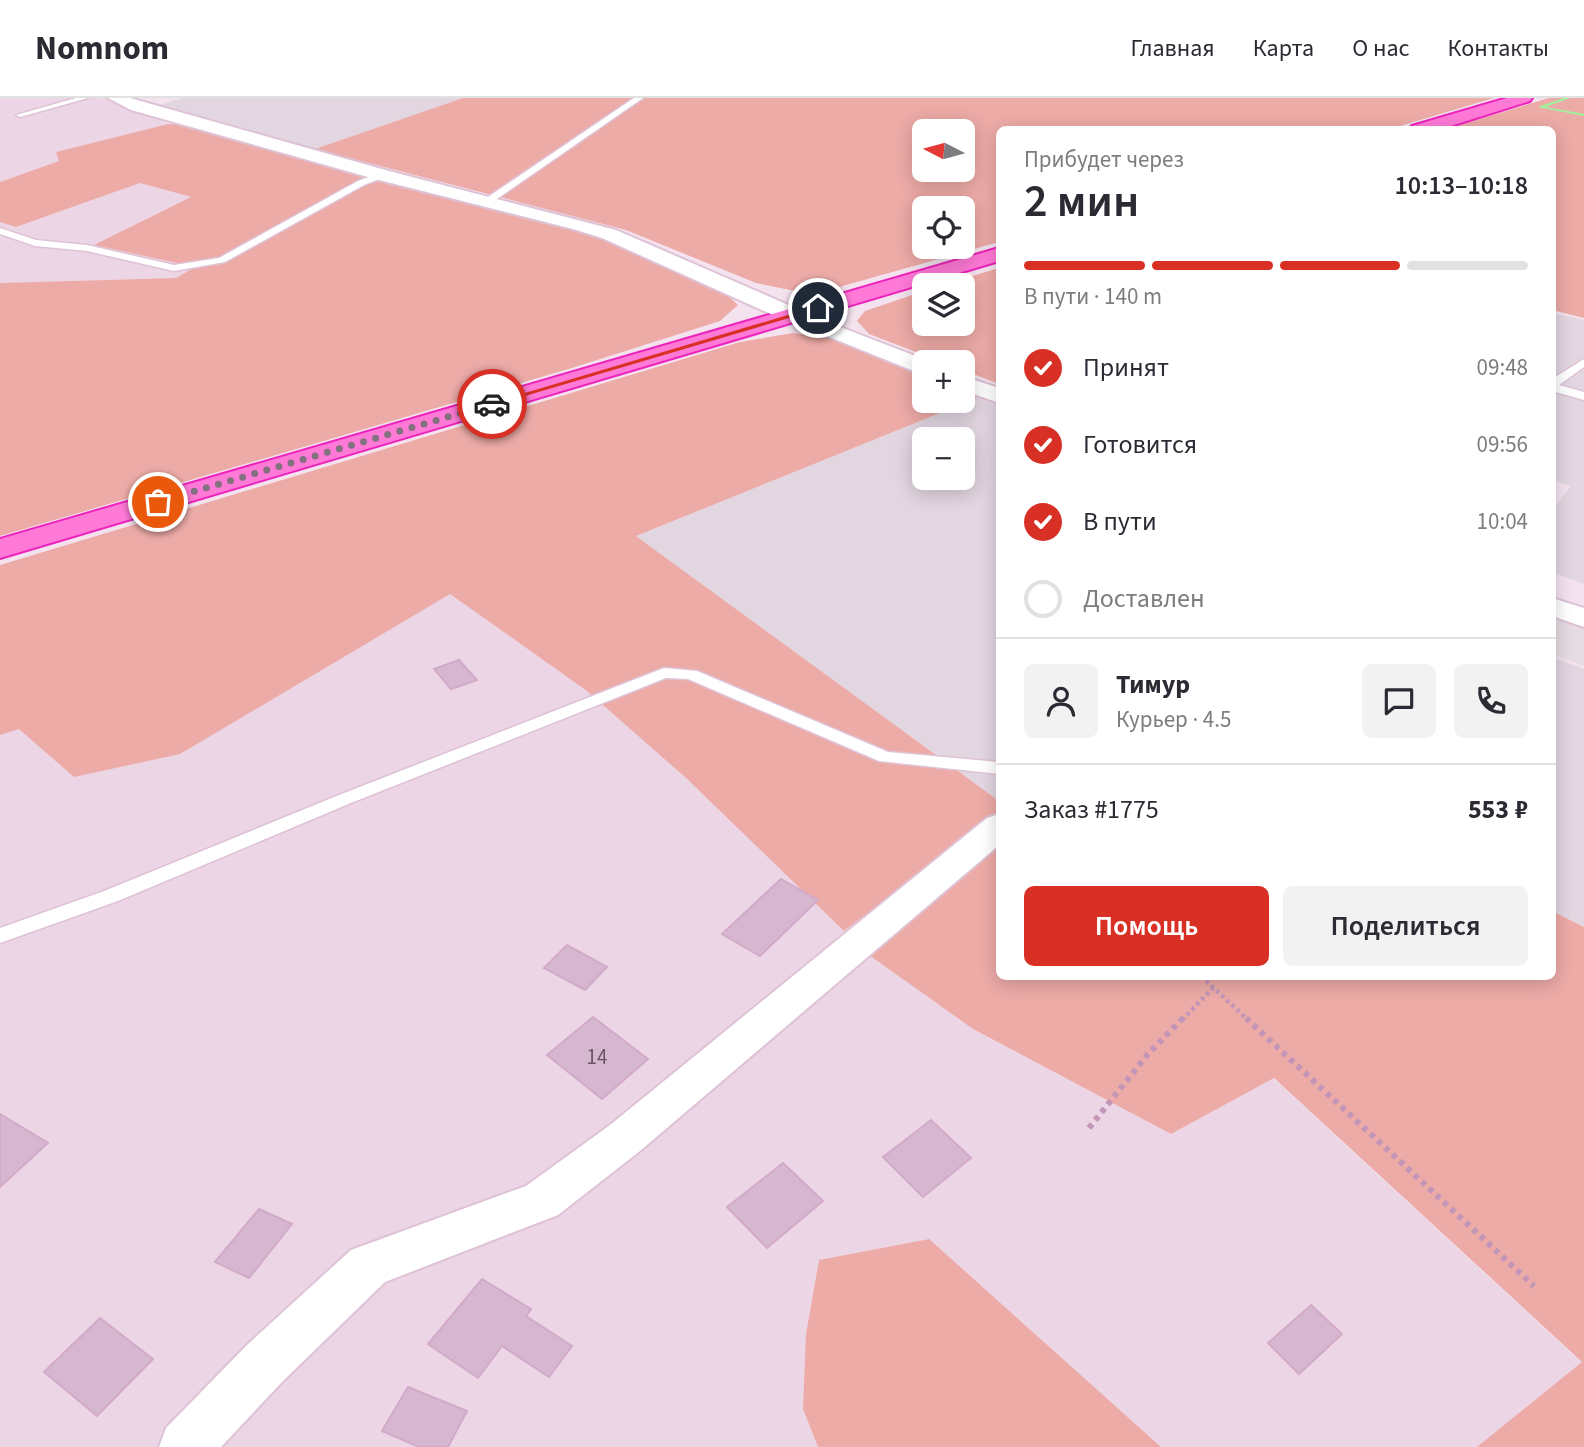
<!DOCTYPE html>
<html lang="ru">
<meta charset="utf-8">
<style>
body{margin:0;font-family:"Source Sans 3",sans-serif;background:#f2f2f3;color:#2b2b33;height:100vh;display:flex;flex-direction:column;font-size:26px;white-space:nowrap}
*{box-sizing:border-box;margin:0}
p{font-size:23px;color:#7c7c81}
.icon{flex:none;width:38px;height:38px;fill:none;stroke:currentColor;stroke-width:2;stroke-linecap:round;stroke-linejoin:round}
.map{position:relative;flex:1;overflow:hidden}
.drawer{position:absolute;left:996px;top:28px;width:560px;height:854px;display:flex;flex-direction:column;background:#fff;border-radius:10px;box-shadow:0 4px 18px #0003}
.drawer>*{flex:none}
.needle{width:46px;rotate:276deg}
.fabs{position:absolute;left:912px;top:21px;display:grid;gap:14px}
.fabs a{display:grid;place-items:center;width:63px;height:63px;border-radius:10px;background:#fff;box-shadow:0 4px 18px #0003;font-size:35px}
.pin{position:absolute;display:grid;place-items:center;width:60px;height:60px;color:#fff;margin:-30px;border:4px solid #fff;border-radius:50%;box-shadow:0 2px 7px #0007}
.courier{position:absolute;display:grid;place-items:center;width:70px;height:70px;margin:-35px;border:5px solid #d93025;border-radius:50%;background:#fff;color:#222;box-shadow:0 2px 9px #0007}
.head em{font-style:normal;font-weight:600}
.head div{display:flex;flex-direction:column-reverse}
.head{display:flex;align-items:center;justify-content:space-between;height:119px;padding:0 28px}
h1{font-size:46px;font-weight:600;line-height:52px}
.bar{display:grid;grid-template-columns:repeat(4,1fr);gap:10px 7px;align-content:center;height:84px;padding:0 28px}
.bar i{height:9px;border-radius:5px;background:#e1e1e2}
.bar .active{background:#d93025}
.bar p{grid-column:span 4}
.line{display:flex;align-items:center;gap:18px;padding:0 28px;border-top:2px solid #e1e1e2}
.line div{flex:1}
.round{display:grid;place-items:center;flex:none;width:74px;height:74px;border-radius:10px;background:#f2f2f3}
ol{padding:0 28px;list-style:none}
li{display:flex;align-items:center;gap:21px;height:77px}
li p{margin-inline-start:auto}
li .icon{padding:7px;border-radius:50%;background:#d93025;color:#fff;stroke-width:4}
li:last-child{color:#7c7c81}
li i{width:38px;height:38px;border:4px solid #e1e1e2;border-radius:50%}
.primary-button{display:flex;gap:14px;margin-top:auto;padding:14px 28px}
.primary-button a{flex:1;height:80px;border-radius:10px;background:#d93025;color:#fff;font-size:28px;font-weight:600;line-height:80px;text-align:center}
.primary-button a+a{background:#f2f2f3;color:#2b2b33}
header{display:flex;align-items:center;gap:42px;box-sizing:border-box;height:98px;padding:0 35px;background:#fff;border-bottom:2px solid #e1e1e2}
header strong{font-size:33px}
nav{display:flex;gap:38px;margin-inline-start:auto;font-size:24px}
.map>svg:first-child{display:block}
.residential{fill:#ecd5e5}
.industrial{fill:#e2d6e0;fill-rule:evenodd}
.green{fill:#edaba7;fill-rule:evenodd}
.parking{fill:#e4dce2}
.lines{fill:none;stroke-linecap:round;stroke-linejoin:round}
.stream{fill:#98f89a;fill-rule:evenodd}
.building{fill:#d6b7d0;stroke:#d2aac9;stroke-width:2}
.service-casing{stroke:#dec2d6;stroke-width:3}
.minor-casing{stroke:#dec2d6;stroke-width:4}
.tertiary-casing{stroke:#dec2d6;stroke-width:4}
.trunk-casing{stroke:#ee23bc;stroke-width:4}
.path-far1{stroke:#c395b7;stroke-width:4.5;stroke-dasharray:3.5 3.5;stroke-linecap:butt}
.path{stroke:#c395b7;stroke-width:6;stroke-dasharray:5 5;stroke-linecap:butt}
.service{fill:#fff;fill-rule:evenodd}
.minor{fill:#fff;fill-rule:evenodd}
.tertiary{fill:#fff;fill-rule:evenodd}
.trunk{fill:#ff7ad7;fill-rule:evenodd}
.route{fill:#d93025}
.done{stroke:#83717f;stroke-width:7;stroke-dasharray:0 12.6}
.labels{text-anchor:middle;stroke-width:6;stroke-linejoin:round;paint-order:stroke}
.near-number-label{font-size:21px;fill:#6a5466}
</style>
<header>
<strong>Nomnom</strong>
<nav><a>Главная</a><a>Карта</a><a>О нас</a><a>Контакты</a></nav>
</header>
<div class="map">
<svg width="1584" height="1349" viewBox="0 0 1584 1349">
<rect width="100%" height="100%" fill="#f4e3ef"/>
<path class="residential" d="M0,0H106L168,26L57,54L59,63L0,84Z
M140,85L192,100L95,147L196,169L176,180L0,185V124L16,129Z
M450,496L587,593L686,680L869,857L973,931L1171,1036L1273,980L1582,1265L1477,1349H1161L928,1141L819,1162L806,1236L803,1311L818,1349H0V637L19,630L75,679L360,548Z"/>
<path class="industrial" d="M182,0H463L315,51L154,9Z
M1552,215L1584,222V486L1552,474V413L1571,388L1552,382Z
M977,300L999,308V703L636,438ZM924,341H962V380H924Z
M1552,559L1584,571V829L1552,813Z"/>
<path class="green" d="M463,0H1494L1390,31L999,32V144L832,191L795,193L756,185L626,132L315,51ZM924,33H962V72H924ZM924,110H962V149H924Z
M1549,0H1584V220L1552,212V32L1447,31Z
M168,26L187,27L511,114L607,143L724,194L738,207L720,223L572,270L0,438V185L176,180L195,169L94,147L191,99L140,85L16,129L0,124V84L59,63L56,54Z
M999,170V286L963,272L962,264H942L869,236L857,223L865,213L924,193V226H962V187H942Z
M793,235L828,240L924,279V303H962L963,294L977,300L636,438L999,703V717L844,833L686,680L587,593L450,496L180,656L74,679L19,631L0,637V467L740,244Z
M999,748V878H1552V813L1584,829V1349H1477L1582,1264L1274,980L1171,1036L973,931L869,857Z
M929,1141L1161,1349H818L803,1311L806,1236L819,1162Z"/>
<path class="parking" d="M1552,519L1584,530V568L1552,556Z"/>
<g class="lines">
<path class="stream" d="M1564,0H1570L1545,9L1584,16V18L1538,9Z"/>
</g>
<path class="building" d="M459,562L477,582L451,591L434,571Z
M781,781L818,802L760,858L722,836Z
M567,847L607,869L585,892L544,870Z
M593,919L648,961L602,1001L547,957Z
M0,1016L48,1045L0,1089Z
M931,1022L971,1060L923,1099L883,1059Z
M783,1065L823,1103L767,1150L727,1109Z
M259,1111L292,1126L249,1180L215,1164Z
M482,1181L531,1211L526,1218L572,1248L549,1279L502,1248L478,1280L428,1246Z
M1311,1207L1342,1236L1299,1276L1268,1245Z
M100,1220L153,1261L97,1318L44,1274Z
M408,1289L467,1313L448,1349H419L382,1333Z"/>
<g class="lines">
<defs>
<path id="service" d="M76,0H88L20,19L16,17Z
M634,0H643L491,105H485V101Z
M382,74L385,79L364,87L225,164L174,173L87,153L35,148L0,136V130L36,142L87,147L174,167L219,160L358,83Z
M1584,261V269L1559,287L1584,294V302L1552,293V281Z
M664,570L697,573L888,654L999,664V676L879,663L688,581L666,580L351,705L118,803L0,845V830L104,793L339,697Z"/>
<path id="minor" d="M792,211L799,213L931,264H924V275L916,274L785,221L782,217L785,213Z
M962,278L999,290V305L962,292Z
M1552,500L1584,510V529L1552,518Z
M999,716V747L640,1053L558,1117L385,1184L283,1283L221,1349H159L166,1330L247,1247L351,1152L526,1088L610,1027L987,720Z"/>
<path id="tertiary" d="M108,0H130L389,73L616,132L800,212L804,217L800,222H784L602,140L573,131L375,81L131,12Z"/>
<path id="trunk" d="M1507,0H1532L1530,3L1438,32H1410L1412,28Z
M999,150V163L0,460V441Z"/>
</defs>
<use href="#service" class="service-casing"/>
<use href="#minor" class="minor-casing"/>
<use href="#tertiary" class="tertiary-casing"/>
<use href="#trunk" class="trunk-casing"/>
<path class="path-far1" d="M1201,878L1248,922
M1182,922L1213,890"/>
<path class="path" d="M1246,920L1534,1188
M1089,1030L1148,956L1183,920"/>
<use href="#service" class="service"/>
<use href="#minor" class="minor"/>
<use href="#tertiary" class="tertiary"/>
<use href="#trunk" class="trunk"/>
</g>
<path class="route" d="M818,208L820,211L494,307L488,306Z"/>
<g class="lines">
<path class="done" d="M158,404L492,306"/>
</g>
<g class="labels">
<g class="near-number-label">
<text x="597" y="966">14</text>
</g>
</g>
</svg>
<div class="fabs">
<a><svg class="needle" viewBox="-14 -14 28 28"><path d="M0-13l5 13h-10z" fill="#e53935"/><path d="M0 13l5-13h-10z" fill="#7c7c81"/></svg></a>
<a><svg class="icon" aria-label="locate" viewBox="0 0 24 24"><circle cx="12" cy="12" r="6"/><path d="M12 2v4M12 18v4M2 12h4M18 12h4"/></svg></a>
<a><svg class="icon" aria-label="layers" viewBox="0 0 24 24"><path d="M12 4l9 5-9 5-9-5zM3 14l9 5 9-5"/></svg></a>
<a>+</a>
<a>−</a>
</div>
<div class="pin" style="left:158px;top:404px;background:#ea580c"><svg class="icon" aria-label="bag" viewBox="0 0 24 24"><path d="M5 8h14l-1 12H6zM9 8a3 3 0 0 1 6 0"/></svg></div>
<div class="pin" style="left:818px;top:210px;background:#1f2937"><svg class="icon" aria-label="home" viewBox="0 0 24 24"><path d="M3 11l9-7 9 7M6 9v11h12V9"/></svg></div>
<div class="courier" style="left:492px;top:306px"><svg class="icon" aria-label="car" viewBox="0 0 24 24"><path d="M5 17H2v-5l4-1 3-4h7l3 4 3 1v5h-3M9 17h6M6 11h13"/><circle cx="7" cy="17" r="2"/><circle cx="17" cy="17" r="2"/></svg></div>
<section class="drawer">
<div class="head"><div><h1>2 мин</h1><p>Прибудет через</p></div><em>10:13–10:18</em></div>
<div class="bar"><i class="active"></i><i class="active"></i><i class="active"></i><i></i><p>В пути · 140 m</p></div>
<ol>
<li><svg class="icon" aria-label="check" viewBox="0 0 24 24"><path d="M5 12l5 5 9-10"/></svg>Принят<p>09:48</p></li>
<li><svg class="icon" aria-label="check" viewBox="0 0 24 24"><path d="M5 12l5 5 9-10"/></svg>Готовится<p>09:56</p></li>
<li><svg class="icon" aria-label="check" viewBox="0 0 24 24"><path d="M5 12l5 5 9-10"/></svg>В пути<p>10:04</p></li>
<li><i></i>Доставлен</li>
</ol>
<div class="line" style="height:126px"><a class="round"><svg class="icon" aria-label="person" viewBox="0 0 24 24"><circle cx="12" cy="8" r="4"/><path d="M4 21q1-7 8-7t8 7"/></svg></a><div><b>Тимур</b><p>Курьер · 4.5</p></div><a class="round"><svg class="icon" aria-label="chat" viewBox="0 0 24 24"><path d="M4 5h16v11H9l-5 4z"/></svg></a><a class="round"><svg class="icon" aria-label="phone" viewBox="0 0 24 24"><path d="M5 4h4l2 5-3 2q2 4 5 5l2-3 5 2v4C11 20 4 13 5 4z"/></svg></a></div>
<div class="line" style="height:91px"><div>Заказ #1775</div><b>553 ₽</b></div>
<div class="primary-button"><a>Помощь</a><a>Поделиться</a></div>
</section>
</div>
